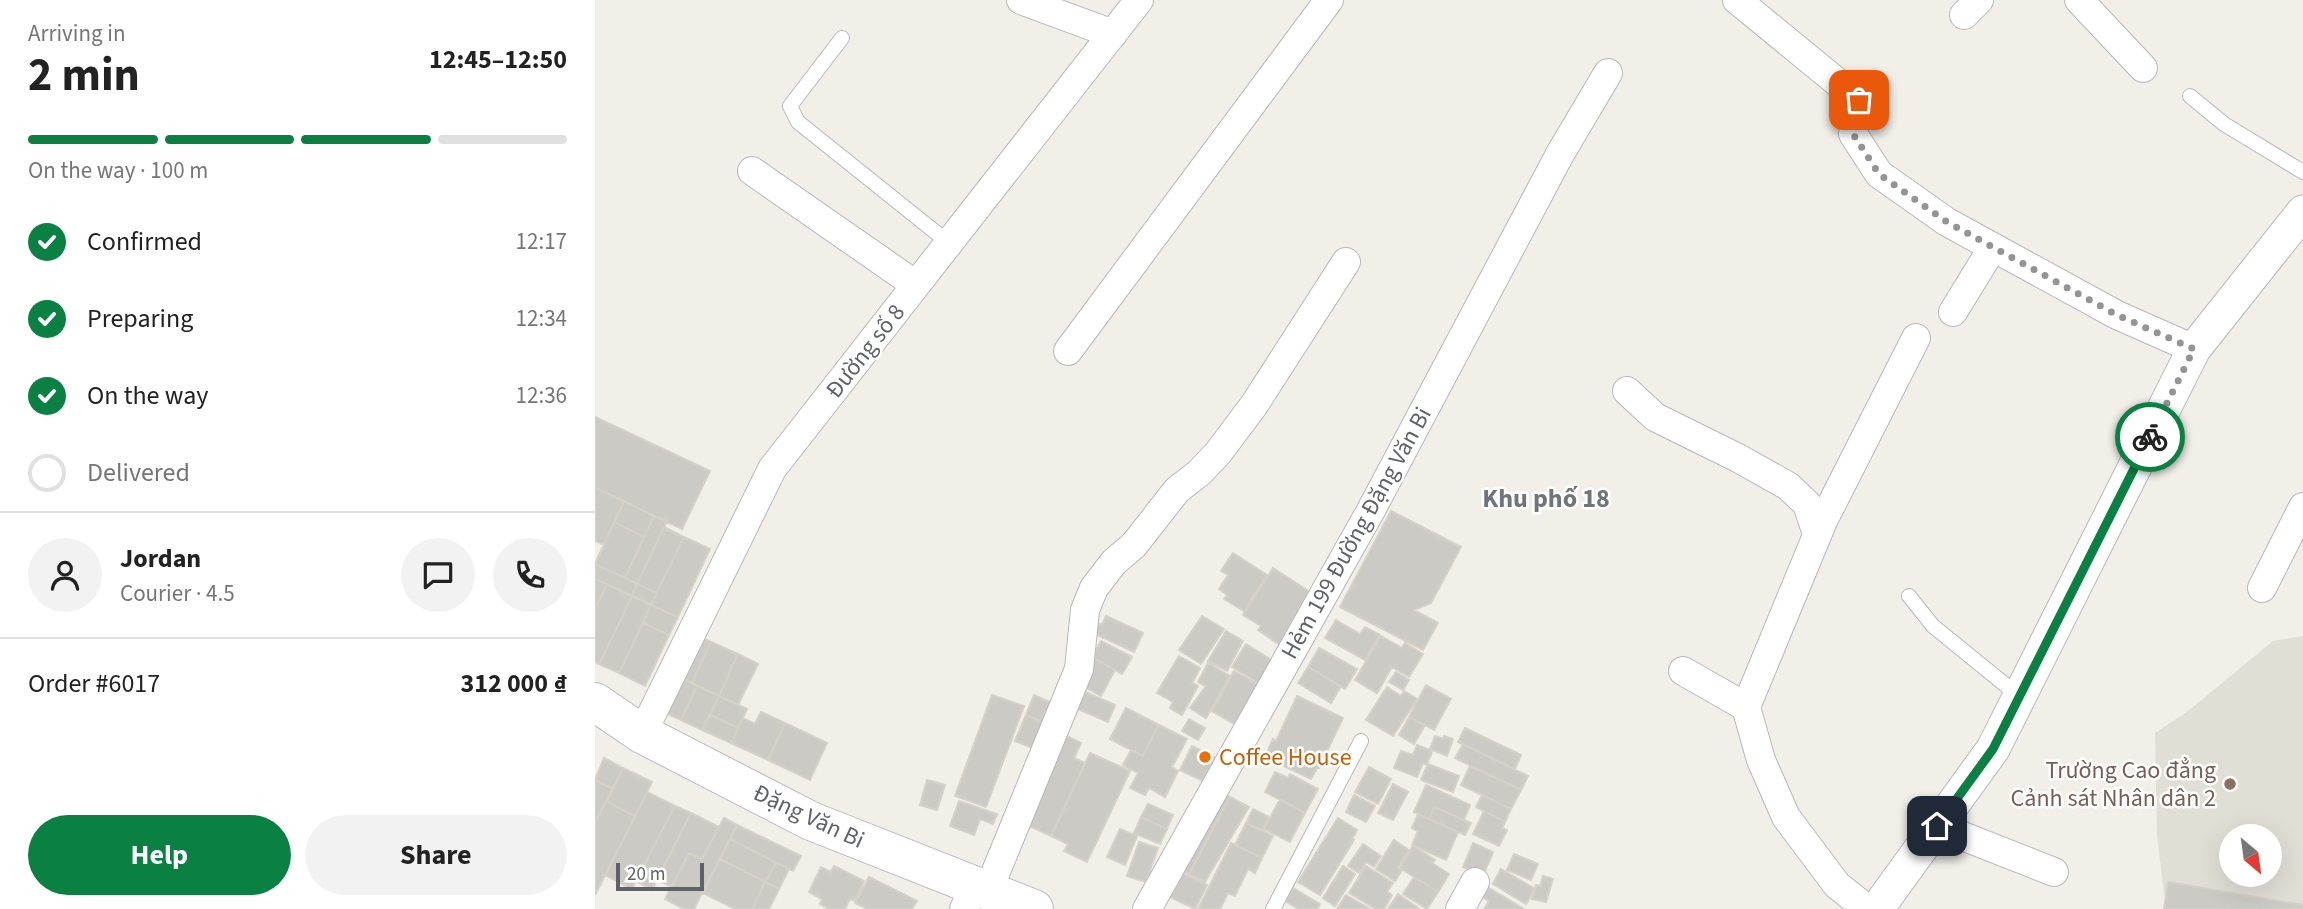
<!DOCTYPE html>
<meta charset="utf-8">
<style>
body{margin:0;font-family:"Source Sans 3",sans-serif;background:#f2f2f2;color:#222;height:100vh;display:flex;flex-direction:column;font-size:26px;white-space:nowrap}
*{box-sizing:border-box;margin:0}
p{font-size:23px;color:#767676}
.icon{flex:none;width:38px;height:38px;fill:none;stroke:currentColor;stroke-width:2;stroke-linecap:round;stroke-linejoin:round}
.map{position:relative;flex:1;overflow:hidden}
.drawer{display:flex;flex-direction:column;background:#fff;width:595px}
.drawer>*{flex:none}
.needle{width:46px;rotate:151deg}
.tools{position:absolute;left:1624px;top:824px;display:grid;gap:14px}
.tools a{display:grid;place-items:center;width:63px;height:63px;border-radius:50%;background:#fff;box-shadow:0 7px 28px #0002;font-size:35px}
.scale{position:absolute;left:21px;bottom:18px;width:88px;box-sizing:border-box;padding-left:7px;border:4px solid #5f6368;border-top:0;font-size:19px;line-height:24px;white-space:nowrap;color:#5f6368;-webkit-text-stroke:5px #fff;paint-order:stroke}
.pin{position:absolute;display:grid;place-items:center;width:60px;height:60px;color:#fff;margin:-30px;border-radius:14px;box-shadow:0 4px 10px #0006}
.courier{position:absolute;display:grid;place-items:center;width:70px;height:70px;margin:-35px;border:5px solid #0b8043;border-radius:50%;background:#fff;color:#222;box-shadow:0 2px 9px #0007}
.summary em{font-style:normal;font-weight:700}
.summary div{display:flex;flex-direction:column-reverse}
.summary{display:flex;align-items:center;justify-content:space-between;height:119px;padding:0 28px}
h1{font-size:46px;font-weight:700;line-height:52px}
.bar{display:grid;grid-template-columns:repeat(4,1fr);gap:10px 7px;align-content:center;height:84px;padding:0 28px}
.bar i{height:9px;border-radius:5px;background:#e0e0e0}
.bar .current{background:#0b8043}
.bar p{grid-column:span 4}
.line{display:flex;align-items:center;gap:18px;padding:0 28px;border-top:2px solid #e0e0e0}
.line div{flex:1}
.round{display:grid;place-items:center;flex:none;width:74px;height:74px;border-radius:37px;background:#f2f2f2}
ol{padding:0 28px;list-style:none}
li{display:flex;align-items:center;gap:21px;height:77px}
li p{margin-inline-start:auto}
li .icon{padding:7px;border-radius:50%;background:#0b8043;color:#fff;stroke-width:4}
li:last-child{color:#767676}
li i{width:38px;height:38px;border:4px solid #e0e0e0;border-radius:50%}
.primary-button{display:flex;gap:14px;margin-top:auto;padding:14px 28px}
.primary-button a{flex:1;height:80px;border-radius:42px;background:#0b8043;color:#fff;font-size:28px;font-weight:700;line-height:80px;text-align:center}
.primary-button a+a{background:#f2f2f2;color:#222}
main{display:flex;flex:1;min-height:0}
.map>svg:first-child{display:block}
.education{fill:#e1ded6;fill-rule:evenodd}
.building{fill:#cccac5;stroke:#d6d1c6;stroke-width:2}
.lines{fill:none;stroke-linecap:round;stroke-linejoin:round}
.service-casing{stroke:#b5b8bc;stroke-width:16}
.minor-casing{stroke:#b5b8bc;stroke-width:30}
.tertiary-casing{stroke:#b5b8bc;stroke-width:35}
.secondary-casing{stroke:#b6babf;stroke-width:40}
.service{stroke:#fff;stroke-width:14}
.minor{stroke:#fff;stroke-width:28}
.tertiary{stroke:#fff;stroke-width:33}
.secondary{stroke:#fff;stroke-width:38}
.done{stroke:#929495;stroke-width:7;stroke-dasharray:0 12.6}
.route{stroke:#0b8043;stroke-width:9}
.food-dot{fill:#e8710a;stroke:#fff;stroke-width:2.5}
.education-dot{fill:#8d6e63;stroke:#fff;stroke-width:2.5}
.labels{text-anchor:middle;stroke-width:5;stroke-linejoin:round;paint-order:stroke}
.street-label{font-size:24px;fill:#5f6368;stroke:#fff}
.food-label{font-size:24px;fill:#c56008;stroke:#fff;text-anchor:start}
.education-label{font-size:24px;fill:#785e54;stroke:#fff;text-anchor:end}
.neighbourhood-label{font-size:26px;font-weight:bold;fill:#70757a;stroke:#fff}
</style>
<main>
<section class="drawer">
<div class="summary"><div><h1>2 min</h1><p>Arriving in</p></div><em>12:45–12:50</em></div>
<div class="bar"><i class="current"></i><i class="current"></i><i class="current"></i><i></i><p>On the way · 100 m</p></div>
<ol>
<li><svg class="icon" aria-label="check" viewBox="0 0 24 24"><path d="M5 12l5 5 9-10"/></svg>Confirmed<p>12:17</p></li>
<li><svg class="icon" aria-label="check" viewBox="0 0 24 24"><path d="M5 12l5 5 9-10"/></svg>Preparing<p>12:34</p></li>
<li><svg class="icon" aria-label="check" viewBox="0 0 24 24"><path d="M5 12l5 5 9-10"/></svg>On the way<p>12:36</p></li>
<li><i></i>Delivered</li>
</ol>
<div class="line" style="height:126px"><a class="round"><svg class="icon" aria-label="person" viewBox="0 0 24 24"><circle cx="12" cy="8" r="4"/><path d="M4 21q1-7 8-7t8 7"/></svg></a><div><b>Jordan</b><p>Courier · 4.5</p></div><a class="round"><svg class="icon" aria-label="chat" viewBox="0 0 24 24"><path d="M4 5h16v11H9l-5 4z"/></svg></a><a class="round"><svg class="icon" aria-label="phone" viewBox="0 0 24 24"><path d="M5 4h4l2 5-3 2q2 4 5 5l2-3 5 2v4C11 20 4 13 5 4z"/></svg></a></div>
<div class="line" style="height:91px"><div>Order #6017</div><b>312 000 ₫</b></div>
<div class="primary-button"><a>Help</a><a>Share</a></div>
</section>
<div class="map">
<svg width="1708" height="909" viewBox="0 0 1708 909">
<rect width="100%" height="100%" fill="#f1efe8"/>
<path class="education" d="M1708,636V909H1571L1562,836L1560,733L1593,711L1678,641ZM1636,836H1675V875H1636Z"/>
<path class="building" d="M0,417L115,471L87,529L0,488Z
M0,488L29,501L9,545L0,541Z
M29,501L59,516L49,537L19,522Z
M796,511L866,547L836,603L819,610L843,623L828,650L745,607Z
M59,516L72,521L42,584L30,578Z
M19,522L49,537L30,578L0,564Z
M69,527L89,537L62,593L42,584Z
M89,537L115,549L83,617L56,605Z
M638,553L672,575L649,611L629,599L632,595L624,589L633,575L626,571Z
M0,564L42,584L37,596L0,579Z
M678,568L718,594L685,645L663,630L666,626L648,615Z
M0,579L12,584L0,610Z
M12,584L37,596L4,664L0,662V610Z
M42,584L62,593L56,605L37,596Z
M37,596L56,605L24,673L4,664Z
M56,605L83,617L74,635L48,623Z
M511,616L548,633L539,652L498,633L502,623L507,625Z
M607,616L629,629L606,664L584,650Z
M741,620L765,634L770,627L785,635L770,660L730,638Z
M48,623L74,635L50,686L24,673Z
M631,631L648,641L632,671L613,661Z
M100,634L116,642L97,683L80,675Z
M786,636L807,648L810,643L828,654L814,677L797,667L782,693L760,680Z
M506,641L537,657L527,674L497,657Z
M116,642L143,654L124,696L97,683Z
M651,644L684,665L670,687L637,667Z
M724,648L762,669L750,689L713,667Z
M143,654L163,664L143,705L124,696Z
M584,656L605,668L597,683L603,686L587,715L575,708L578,702L562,693Z
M497,657L520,670L506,696L483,683Z
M613,663L635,676L611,718L595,708L611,686L603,682Z
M713,667L746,686L736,703L703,683Z
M639,671L672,690L650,730L617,711Z
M801,672L814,680L808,690L794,682Z
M80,675L102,686L86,720L64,710Z
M831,685L856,699L839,730L814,717Z
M102,686L124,696L107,730L86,720Z
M792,687L806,696L809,691L822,699L798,736L771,720Z
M486,690L520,705L513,722L478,707Z
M397,695L429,706L391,807L360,796Z
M439,695L459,704L451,724L431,715Z
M124,696L152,709L143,728L115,715Z
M702,696L748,718L724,768H722L716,779L670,757L678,739L681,741Z
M531,708L564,725L548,756L515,739Z
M166,712L190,723L173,760L136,743L148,718L160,724Z
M115,715L143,728L136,743L107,730Z
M431,715L451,724L440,749L420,741Z
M814,717L830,725L819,744L804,735Z
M594,719L610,728L603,740L587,731Z
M190,723L232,743L215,780L173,760Z
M564,725L592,739L577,767L583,771L570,797L554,788L550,795L535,788L543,773L528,765L536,750L548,756Z
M870,728L926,755L920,769L863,742Z
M464,732L486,743L479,758L490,763L456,836L423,821Z
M840,736L848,739L849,736L858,739L852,756L835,749Z
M868,744L933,776L926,790L860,758Z
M822,745L837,751L832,765L828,763L822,777L799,768L806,751L818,755Z
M597,746L620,758L608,781L585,770Z
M495,753L535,771L492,862L469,851L473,844L456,836Z
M9,758L28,768L18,789L0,780Z
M833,764L864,776L858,792L826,780Z
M875,766L926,790L916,809L866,785Z
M774,767L796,779L783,804L760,792Z
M28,768L57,782L40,816L11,801Z
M680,772L693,778L695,774L723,789L710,813L670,792Z
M0,780L18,789L0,823Z
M332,780L350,785L342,810L325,805Z
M798,784L813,792L798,820L783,813Z
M831,785L875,805L869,820L839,807L834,819L819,812Z
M622,790L635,797L618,828L605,821Z
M52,792L80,806L37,889L10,875Z
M759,795L780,806L771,822L751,812Z
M887,795L916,809L910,822L881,807Z
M635,797L654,807L610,882L594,874Z
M685,799L710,813L695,842L669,829Z
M11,801L40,816L0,895V823Z
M364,801L402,814L398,824L385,819L379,835L355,826Z
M553,804L578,815L572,829L546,817Z
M80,806L96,813L57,890L41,881Z
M839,807L876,823L870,835L834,819Z
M658,809L674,817L667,831L651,823Z
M889,811L910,822L907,828L912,830L904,846L878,834Z
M96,813L124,827L107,859L94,853L77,887L63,880Z
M823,814L863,832L851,860L817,845L823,831L817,828Z
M546,817L572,829L565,844L539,833Z
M129,818L142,825L99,909H89L70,899L94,853L107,859Z
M743,818L762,830L757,839L759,840L725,895L703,882Z
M605,821L618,828L594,874L580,867Z
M651,823L678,836L667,858L640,845Z
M142,825L206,856L198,871L135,839Z
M525,829L542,836L530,865L512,857Z
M135,839L181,862L170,882L125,859Z
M799,840L814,850L803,867L807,870L800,881L781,869Z
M544,842L563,848L551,882L532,876Z
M636,843L667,858L660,873L653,869L640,896L633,893L625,909H603Z
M878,843L898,852L888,876L868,867Z
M768,844L786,856L779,867L771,862L764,873L753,866Z
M818,846L840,860L837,863L854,874L843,892L805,868Z
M919,854L943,864L936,880L912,870Z
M125,859L170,882L157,909H140L108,893Z
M181,862L194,869L184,889L170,882Z
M239,866L269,881L260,901L255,899L250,909H234L225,904L227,899L214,892L226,867L236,872Z
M748,866L760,874L740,906L728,898Z
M771,866L798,883L792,892L797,895L789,909H781L754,893Z
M578,869L612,885L600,909L567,893Z
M906,869L940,889L931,904L898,884Z
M948,876L958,879L951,902L937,899L941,885L945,886Z
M274,877L322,901L317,909H273L260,903Z
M819,877L843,892L832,909L808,894Z
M170,882L184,889L174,909H157Z
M884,882L929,909H889L894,901L878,892Z
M1573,882L1708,905V909H1569Z
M698,888L725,904L722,909H704L690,901Z
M803,894L823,908L822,909H793Z
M751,895L775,909H742Z"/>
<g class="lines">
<defs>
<path id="service" d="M247,38L195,106L203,122L354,243
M1595,96L1629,124L1708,172
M1314,596L1338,626L1424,696
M678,909L766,741"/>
<path id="minor" d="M426,0L518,34
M1142,0L1264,100L1258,134L1284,174L1352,222L1522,315L1599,349
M1484,0L1548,68
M1369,15L1384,0
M157,171L321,285
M1358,312L1398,247
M473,351L734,0
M1032,391L1060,417L1143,458L1193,486L1212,504L1222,534
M1667,588L1708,507
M1088,671L1151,707L1166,760L1191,817L1242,885L1272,909
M1151,707L1228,521L1321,338
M47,734L177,469L544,0
M1342,826L1459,872
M393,891L484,669L490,610L499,588L519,562L539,545L582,490L604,473L623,453L659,405L751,262
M369,909L380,886
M552,909L775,512L965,154L1013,73
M865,909L880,882"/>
<path id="tertiary" d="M1282,909L1398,749L1599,349L1708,212"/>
<path id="secondary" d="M0,702L47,734L216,821L439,909"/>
</defs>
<use href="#service" class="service-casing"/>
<use href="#minor" class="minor-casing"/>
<use href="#tertiary" class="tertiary-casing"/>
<use href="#secondary" class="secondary-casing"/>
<use href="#service" class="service"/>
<use href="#minor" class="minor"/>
<use href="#tertiary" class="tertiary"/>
<use href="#secondary" class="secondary"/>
</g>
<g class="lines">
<path class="done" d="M1264,100L1258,134L1284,174L1352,222L1522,315L1599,349L1555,437"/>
<path class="route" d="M1342,826L1398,749L1555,437"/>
</g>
<circle class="food-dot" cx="610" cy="757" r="7"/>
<circle class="education-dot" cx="1635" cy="784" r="7"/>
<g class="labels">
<g class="street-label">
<text transform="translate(270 351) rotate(-52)" y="8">Đường số 8</text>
<text transform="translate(761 533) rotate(-61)" y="8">Hẻm 199 Đường Đặng Văn Bi</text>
<text transform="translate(214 816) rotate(25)" y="8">Đặng Văn Bi</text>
</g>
<g class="food-label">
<text x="624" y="765">Coffee House</text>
</g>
<g class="education-label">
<text x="1621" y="778">Trường Cao đẳng<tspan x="1621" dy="28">Cảnh sát Nhân dân 2</tspan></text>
</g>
<g class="neighbourhood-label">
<text x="951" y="507">Khu phố 18</text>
</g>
</g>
</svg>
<div class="tools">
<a><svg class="needle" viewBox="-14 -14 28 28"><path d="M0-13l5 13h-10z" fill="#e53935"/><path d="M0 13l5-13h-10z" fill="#767676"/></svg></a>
</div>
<div class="scale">20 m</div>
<div class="pin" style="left:1264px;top:100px;background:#ea580c"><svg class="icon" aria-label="bag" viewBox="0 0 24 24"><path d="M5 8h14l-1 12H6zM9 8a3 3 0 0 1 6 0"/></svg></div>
<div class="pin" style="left:1342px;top:826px;background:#1f2937"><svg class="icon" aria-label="home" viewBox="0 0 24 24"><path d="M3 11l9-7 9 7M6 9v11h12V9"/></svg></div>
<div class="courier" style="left:1555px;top:437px"><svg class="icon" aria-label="bike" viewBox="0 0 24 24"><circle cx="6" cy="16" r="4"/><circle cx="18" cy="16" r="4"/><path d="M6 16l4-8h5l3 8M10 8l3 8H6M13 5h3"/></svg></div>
</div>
</main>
